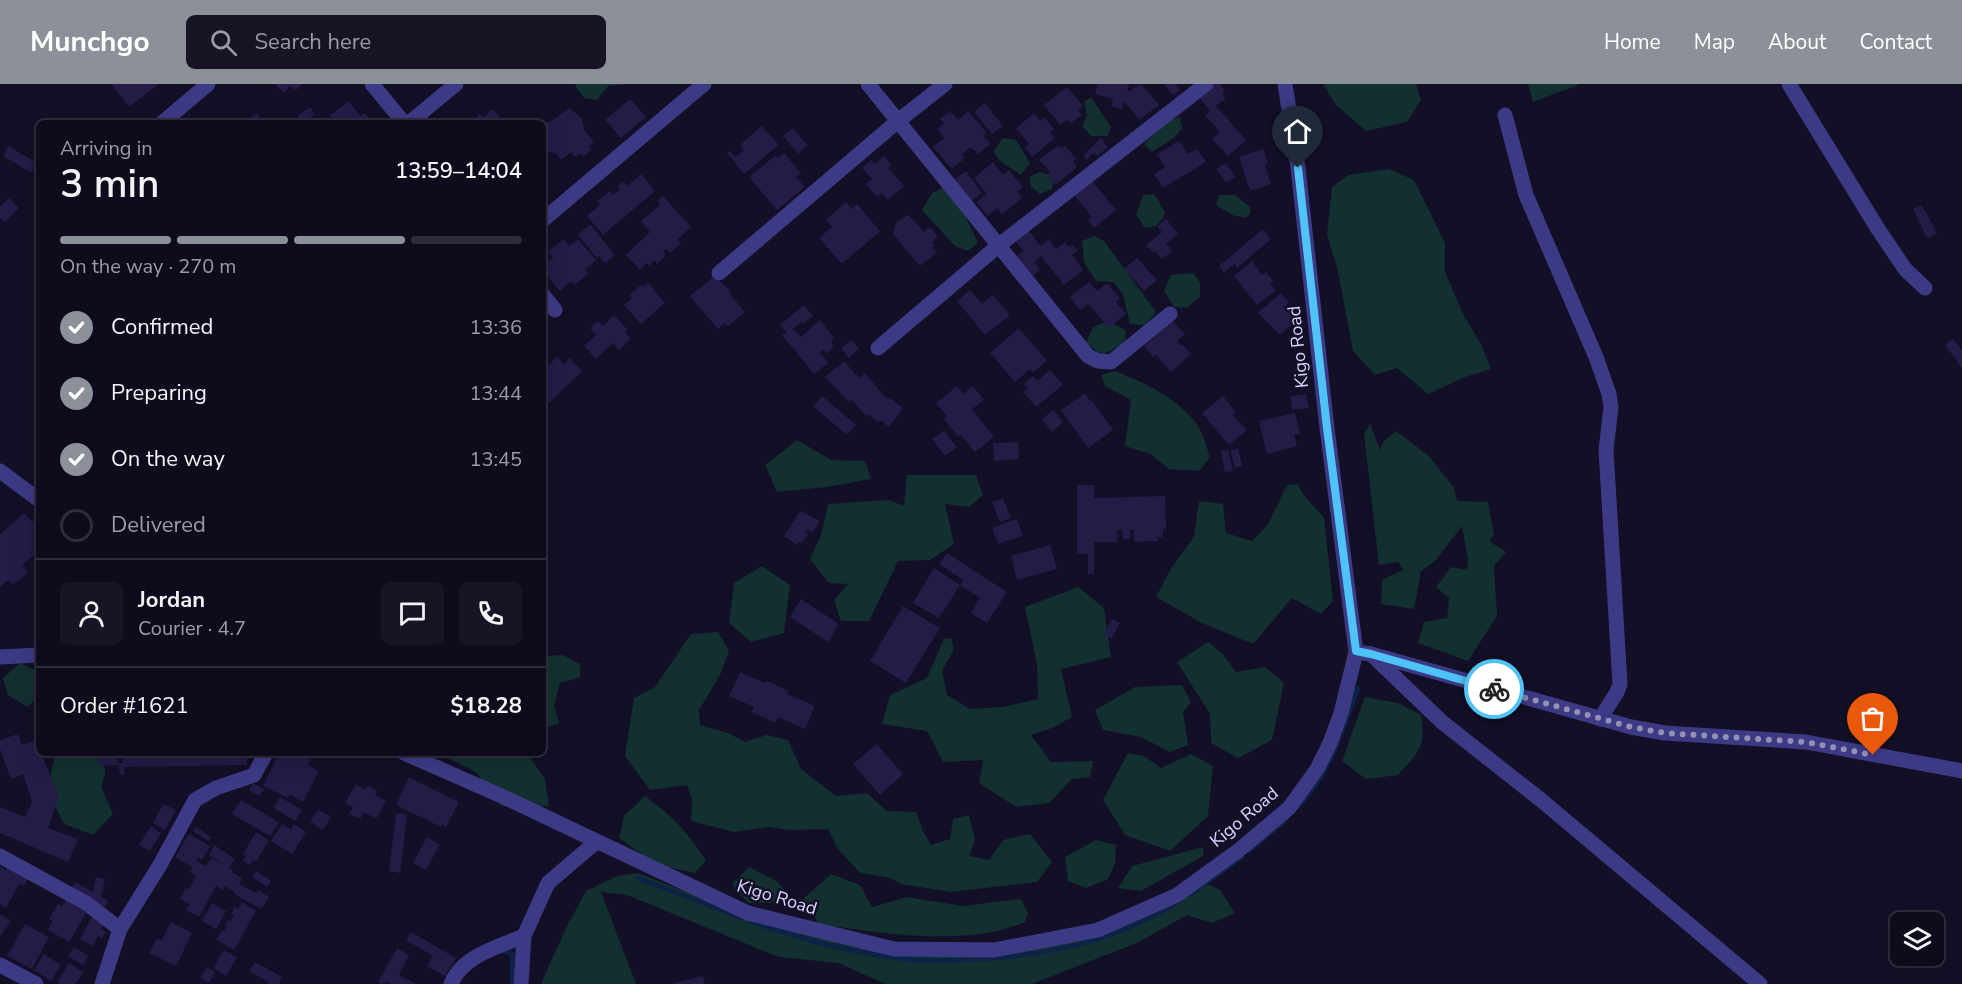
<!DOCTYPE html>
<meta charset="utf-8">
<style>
body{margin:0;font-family:"Nunito Sans",sans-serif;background:#171425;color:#f1f3f6;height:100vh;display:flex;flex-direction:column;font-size:22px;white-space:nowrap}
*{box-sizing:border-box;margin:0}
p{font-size:20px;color:#9b9ba3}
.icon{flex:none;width:33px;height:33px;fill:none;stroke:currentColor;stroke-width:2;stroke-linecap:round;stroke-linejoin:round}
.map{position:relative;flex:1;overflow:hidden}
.details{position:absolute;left:36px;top:36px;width:510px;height:636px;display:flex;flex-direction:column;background:#0e0b1c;border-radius:9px;box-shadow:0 6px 24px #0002,0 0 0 2px #2e2b3b}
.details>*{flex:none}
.tools{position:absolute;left:1890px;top:828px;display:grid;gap:12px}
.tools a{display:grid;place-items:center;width:54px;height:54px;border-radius:9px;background:#0e0b1c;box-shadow:0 6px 24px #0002,0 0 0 2px #2e2b3b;font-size:30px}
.pin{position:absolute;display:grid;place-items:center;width:51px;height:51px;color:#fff;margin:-62px -26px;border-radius:50% 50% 50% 0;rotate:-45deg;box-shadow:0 0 6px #0007}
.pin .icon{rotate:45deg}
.courier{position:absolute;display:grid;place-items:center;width:60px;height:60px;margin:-30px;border:4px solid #4fc3f7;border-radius:50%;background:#fff;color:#222;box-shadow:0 2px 8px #0007}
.headline em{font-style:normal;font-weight:600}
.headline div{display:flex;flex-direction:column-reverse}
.headline{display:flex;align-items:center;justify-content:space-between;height:102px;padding:0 24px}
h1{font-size:39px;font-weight:600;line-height:45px}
.bar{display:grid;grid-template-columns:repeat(4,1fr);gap:9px 6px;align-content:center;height:72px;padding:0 24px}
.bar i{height:8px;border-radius:4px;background:#2e2b3b}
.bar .on{background:#8c9099}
.bar p{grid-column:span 4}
.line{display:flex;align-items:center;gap:15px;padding:0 24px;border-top:2px solid #2e2b3b}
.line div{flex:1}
.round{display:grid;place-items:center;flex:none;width:63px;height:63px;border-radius:9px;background:#171425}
ol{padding:0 24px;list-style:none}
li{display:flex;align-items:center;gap:18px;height:66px}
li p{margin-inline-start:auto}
li .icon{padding:6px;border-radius:50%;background:#8c9099;color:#fff;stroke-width:4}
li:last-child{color:#9b9ba3}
li i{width:33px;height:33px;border:3px solid #2e2b3b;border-radius:50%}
header{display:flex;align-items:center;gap:36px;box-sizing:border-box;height:84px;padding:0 30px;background:#8c9099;color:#fff}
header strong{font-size:28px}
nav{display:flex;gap:33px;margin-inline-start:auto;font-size:21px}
.search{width:420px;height:54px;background:#171425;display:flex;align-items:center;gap:15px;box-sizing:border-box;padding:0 21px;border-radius:9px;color:#9b9ba3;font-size:22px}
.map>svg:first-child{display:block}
.green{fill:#12302f}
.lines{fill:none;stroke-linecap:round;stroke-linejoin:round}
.stream{stroke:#0c2248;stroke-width:4.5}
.building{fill:#241b47}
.minor{stroke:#3d3a85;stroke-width:15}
.tertiary{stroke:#3d3a85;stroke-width:15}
.done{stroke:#948fb3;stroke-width:6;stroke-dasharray:0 10.8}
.route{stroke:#4fc3f7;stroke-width:8}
.labels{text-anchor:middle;stroke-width:5;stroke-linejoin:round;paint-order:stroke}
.street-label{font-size:18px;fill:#d9d4ff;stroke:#130f26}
</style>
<header>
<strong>Munchgo</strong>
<div class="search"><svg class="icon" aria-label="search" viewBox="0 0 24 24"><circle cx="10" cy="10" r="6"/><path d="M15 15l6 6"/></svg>Search here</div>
<nav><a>Home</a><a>Map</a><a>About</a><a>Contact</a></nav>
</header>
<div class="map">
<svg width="1962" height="900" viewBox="0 0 1962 900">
<rect width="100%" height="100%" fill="#130f26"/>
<path class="green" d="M576,0H625L608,2L597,16L584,14L575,2Z
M1323,0H1416L1421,16L1407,38L1366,47L1336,21Z
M1528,0H1578V1L1533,18Z
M1091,13L1111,43L1108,52H1091L1082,42L1087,31L1084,18Z
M1180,33L1182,44L1175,53L1152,68L1144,60L1168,37Z
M1002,54L1016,56L1030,79L1021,91L999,76L994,68Z
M1389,85L1414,96L1445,159V188L1463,230L1482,262L1491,285L1465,293L1428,310L1397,284L1375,291L1353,267L1337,183L1327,151L1332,103L1348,91Z
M1040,88L1054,92L1052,105L1040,110L1031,103L1029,93Z
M945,103L962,125L978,159L968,167L955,162L922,126L932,109Z
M1154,110L1165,128L1163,134L1156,142L1145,144L1136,131L1143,111Z
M1219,111H1235L1250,123V130L1245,134L1232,131L1216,121Z
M1094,152L1104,157L1156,228L1145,241L1130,240L1123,210L1113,198L1096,197L1084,178L1082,157Z
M1194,189L1200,199V213L1187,224L1174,223L1164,207L1171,191Z
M1108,237L1125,246L1126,255L1121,261L1102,271L1086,259L1093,243Z
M1115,287C1145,299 1174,312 1195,338C1203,347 1206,362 1210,373L1199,387L1169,385L1150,370L1125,362L1131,316L1105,302L1101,291Z
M1370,340L1380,366L1384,357L1396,347L1429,372L1454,404L1457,417L1488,418L1494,451L1489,457L1506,468L1494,482L1497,532L1468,577L1418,559L1424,538L1447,534L1449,514L1436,503L1451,483L1467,486L1468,476L1462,442L1436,476L1421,487L1414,525L1381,520L1382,496L1403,486L1398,478L1379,481L1364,350Z
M797,356L831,376L865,377L871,395L826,403L777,408L765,381Z
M907,391H976L983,411L969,423L945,420L954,460L930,476L898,477L869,537H841L834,516L848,500L829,499L810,475L821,451L828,420L889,416L904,422Z
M1297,400L1306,414L1324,433L1333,517L1321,530L1292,514L1253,560L1202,539L1156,513L1172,483L1194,453L1199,417L1223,420L1226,449L1252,457L1268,440L1287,401Z
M762,482L790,501L784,549L751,558L729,539L734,499Z
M1078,503L1104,524L1111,573L1061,585L1072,633L1052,644L1031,651L1051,678L1093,677L1090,693L1072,695L1049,719L1016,723L979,699L983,676L943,678L927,647L882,640L890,611L927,594L944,555L951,554L954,565L942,587L947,611L970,625L1003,623L1038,615L1037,580L1025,523Z
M718,548L729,567L720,591L699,626L700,641L728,649L745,658L766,651L788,656L801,685L836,712L867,709L887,727L916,728L923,747L931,761L950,755L953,735L969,731L975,756L969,772L989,776L1003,756L1030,750L1052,778L1037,798L950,808L901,800L890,794L860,789L838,765L828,745L790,746L769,743L734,748L691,737L692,716L687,701L650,706L625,672L634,614L655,603L691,550Z
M1208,558L1222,569L1236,588L1265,583L1284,599L1272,656L1238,674L1211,659L1210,630L1177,578Z
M563,571L580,580V593L560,599L554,621L559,640L543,644V572Z
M20,579L39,588V613L27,623L8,611L3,594Z
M1182,601L1191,618L1183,628L1188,661L1170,668L1141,653L1103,646L1095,626L1135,603Z
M1365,613L1398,619L1421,631C1426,664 1419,668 1398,691L1366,695L1342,677Z
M52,669H86L104,677L105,691L101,703L113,730L93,751L64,740L47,705L54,676Z
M437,669H527L545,695L549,722H501L476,688Z
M1128,669L1144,672L1161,684L1191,670L1213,682L1208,732L1170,767L1125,751L1103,716Z
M645,712C674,734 687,747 706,777L695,789L657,781L619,754L624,732Z
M1096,756L1116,761L1115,779L1108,795L1086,804L1068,797L1065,773Z
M1203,763V772L1141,807L1118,804L1132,782Z
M749,783L777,797L783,804L782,813L770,819H748L732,800Z
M638,789L752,834L865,864L912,873L1021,867L1203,798L1220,806L1235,829L1212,839L1187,831L1139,858L1032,900H886L838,879L779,873L627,811L601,808L636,900H541L566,844L586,807L617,792Z
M831,790L860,801L872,823L907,813L963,822L1021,815L1028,829L1025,838C965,864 882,849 819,840L803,815Z"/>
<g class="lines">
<path class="stream" d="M1298,723C1330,690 1343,646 1358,604
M1249,767L1286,736
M638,794L739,833
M1191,810L1242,773
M750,837C802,856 859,870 914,876C929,878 945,876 959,876C1035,874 1117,859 1181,816
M503,867L512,870V900"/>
</g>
<path class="building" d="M111,0H159L129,23Z
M275,0H302L296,6L290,2L284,9Z
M1098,0H1129L1127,8L1141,0L1159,21L1139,36L1124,17L1122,25L1111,22L1113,15L1095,10Z
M1164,0H1175L1180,6L1173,11Z
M1213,0H1220L1225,7L1222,10L1226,15L1216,22L1246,56L1228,72L1212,55L1220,48L1205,31L1210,27L1198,12Z
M1067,3L1083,22L1078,26L1082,31L1071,39L1067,36L1060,41L1044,21Z
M630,15L646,33L621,54L605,36Z
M349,17L360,32L365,29L372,39H336L330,31Z
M985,19L1003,42L992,50L974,28Z
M310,23L315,30L302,39L297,32Z
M569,24L583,35L582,39L585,43L583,44L594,58L589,62L591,66L583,73L580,70L575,73L571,68L561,76L556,69L543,68V37L550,38Z
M493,25L505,39H470L480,30L483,33Z
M950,27L958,36L968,27L987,49L984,52L991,60L978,70L971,63L962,70L965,74L952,85L933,63L944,54L937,45L944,39L940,35Z
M257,29L265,39H244Z
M1034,29L1040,37L1045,33L1054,45L1050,49L1055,54L1032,73L1025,63L1029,60L1016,44Z
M762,42L779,61L744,90L727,69L730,67L735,73L744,66L740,61Z
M793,44L807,61L798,70L783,52Z
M1101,54L1108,63L1097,72L1094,69L1086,76L1083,72Z
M1179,57L1188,70L1197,65L1206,78L1163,104L1154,90L1165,83L1157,70Z
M1058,61L1061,64L1065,61L1076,75L1073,78L1077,83L1055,101L1047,91L1050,88L1039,76Z
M8,62L37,79L31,89L3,72Z
M1263,65L1268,79L1265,80L1271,100L1250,107L1239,73Z
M784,69L801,89L796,93L805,103L777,126L749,93L776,71L778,74Z
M884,72L891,81L888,84L904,102L888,116L882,109L877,113L866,100L872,95L862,84L871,76L875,80Z
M993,78L1003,91L1009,86L1023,103L1017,108L1022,114L1002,130L997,124L988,132L976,118L987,110L974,94Z
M1226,79L1236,93L1226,99L1216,85Z
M966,87L982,109L971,118L954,96Z
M641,90L655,107L603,151L587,132L600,121L597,117L610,107L613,111L620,105L617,103L623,98L627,102Z
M1091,95L1116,126L1094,144L1088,136L1092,133L1073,110Z
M663,112L691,143L678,155L681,159L670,169L666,165L663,168L666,171L657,180L654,176L649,182L647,179L640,186L626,171L650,148L641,137L660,121L657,117Z
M9,114L19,124L5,138L0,133V122Z
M846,118L852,125L857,120L880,147L842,180L819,154L832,143L826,136Z
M1922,121L1937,149L1927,154L1913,125Z
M908,131L924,148L930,143L938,152L932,158L935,161L932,163L937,169L920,182L893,150L896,139Z
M1166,135L1178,150L1166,160L1172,167L1162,175L1155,167L1153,169L1146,161L1162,148L1157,142Z
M590,140L615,171L605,179L599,172L597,174L578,151Z
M1027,145L1041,162L1049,155L1056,165L1065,158L1069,163L1073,161L1078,167L1072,171L1083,186L1064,201L1041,172L1034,178L1040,186L1033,192L1017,172L1023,167L1014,155Z
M1263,145L1271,155L1237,184L1234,180L1224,189L1219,182Z
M564,155L569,162L578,155L596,176L585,186L588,189L575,201L571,197L560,207L543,187V182L553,173L548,168Z
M1137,174L1157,196L1144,207L1124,185Z
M1252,177L1262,191L1266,188L1273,197L1270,200L1276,206L1257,221L1234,192Z
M715,192L731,208L729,209L745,228L728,242L725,239L718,245L690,212Z
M1089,198L1097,207L1107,199L1120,214L1116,218L1126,230L1109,244L1089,220L1080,226L1070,213Z
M648,199L665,219L641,240L624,221L632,214L629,211L641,201L643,203Z
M970,206L982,220L993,211L1010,231L985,251L957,217Z
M1281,209L1289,218L1284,223L1296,237L1280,251L1258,229Z
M804,221L813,232L803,240L801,238L793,245L801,253L820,236L834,254L831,259L834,263L827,269L823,265L820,268L828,279L814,290L782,251L787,248L780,241Z
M614,231L628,246L625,248L631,254L619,266L613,259L596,275L584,262L596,251L590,244L598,237L603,242Z
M1172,237L1185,250L1177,257L1180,262L1182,260L1191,270L1171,288L1156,271L1153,273L1144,262Z
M1019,244L1047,277L1033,289L1030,285L1015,298L990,269Z
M1953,255L1962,266V284L1945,261Z
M852,256L859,265L849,274L841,264Z
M557,273L564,280L570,274L582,287L547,321L543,317V293L547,289L543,286Z
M844,277L859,294L865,289L887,315L889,313L903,324L889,343L880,336L878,338L868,330L866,332L852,316L849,318L825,293Z
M1050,286L1063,301L1036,323L1023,308L1028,304L1024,300L1033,292L1037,297Z
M957,302L963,310L973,302L984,316L972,325L994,353L975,368L961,351L958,353L944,335L947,332L936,319Z
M1085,309L1090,317L1092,316L1113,346L1088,364L1061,326Z
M1306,310L1309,324L1292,326L1290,312Z
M822,312L856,341L847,351L813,322Z
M1223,312L1236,328L1233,331L1247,346L1229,361L1202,329Z
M1053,326L1063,338L1052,348L1042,335Z
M1295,329L1300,350L1294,351L1297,362L1267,370L1259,337Z
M944,347L957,363L945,372L932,355Z
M1018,358L1019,375L994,377L993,359Z
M1238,364L1242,382L1235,384L1230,366Z
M1228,366L1233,387L1225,388L1221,367Z
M1077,401H1094V414L1165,412L1166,445H1163V453H1158V457L1134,458V445L1130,446V455H1123L1122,446H1117V458H1094V490H1088V470H1077Z
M1003,414L1011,434L1000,438L992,418Z
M800,427L820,437L812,449L807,446L805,448L808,450L802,459L799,458L797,461L784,452Z
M24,429L32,438L37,434L39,437V467L22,481L28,489L13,501L8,496L0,503V450Z
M1017,435L1023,452L998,460L992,444Z
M1050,461L1057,485L1017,496L1011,472Z
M947,469L1007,508L987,539L971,529L980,514L960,501L963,496L939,480Z
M934,484L960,501L939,534L913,519Z
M801,515L839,540L828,558L790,533Z
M903,522L940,544L906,599L870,577Z
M1112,535L1120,539L1112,554L1104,550Z
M740,588L766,599L767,597L789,607L787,610L815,622L805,645L778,633L775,639L752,628L754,623L729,612Z
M18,650L22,661L36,656L39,669H41L59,713L48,744L78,755L68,778L0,749V723L25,733L32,718L23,690L11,695L0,665V656Z
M877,660L903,690L880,711L853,680Z
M99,669H117L118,681L99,682Z
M123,669H247V681L124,683L125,691H120L118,679H123Z
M279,669L287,671L288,669H299L311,675L308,681L319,687L303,718L290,711L288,714L263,702Z
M409,693L459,718L446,743L442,741L441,743L396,721Z
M253,699L264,705L259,712L249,706Z
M356,700L365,706L368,702L377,707L375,711L386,717L376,735L364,728L360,735L349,730L353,723L345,719Z
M280,713L302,726L295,737L274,724Z
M241,716L279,738L270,752L232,730Z
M163,720L176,726L165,746L153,739Z
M318,725L331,733L323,746L310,738Z
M396,729L407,731L400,789L389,787Z
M282,740L291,745L294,740L306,748L292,770L271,757Z
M151,742L161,749L150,767L139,761Z
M196,743L211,753L208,757L193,747Z
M256,748L269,756L256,778L253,776L250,781L243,777L246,772L243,770Z
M189,750L210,762L202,776L198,774L196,777L206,782L211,774L224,781L209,771L214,761L235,775L229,784L233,786L232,788L242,794L239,800L256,809L258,806L269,813L261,825L234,810L235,808L224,802L223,806L216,802L199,833L186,826L190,820L180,815L186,804L189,805L196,792L190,788L192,783L175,773Z
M427,753L440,760L426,786L413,779Z
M9,781L29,792L24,802L19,800L6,824L0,820V783L6,786Z
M256,787L271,797L267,803L252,793Z
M96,793L105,795L101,812L108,817L105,823L71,804L75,798L93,808Z
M66,815L87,827L69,858L48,846L53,837L49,835L58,820L62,822Z
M242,818L256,827L234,866L216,856L222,846L224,847L227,842L224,841L228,836L231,837L234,832L231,830L235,823L238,825Z
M212,819L226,827L216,845L202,837Z
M0,830L11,837L0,853Z
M92,832L105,839L101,845L106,848L102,854L98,852L92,862L80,855Z
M171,838L192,849L176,882L149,869L157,854L161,857Z
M25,840L49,853L32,885L7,872Z
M411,848L456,874L445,892L427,882L433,872L406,856Z
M74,863L88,872L83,881L68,872Z
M397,864L409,871L399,891L416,900H391L388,898L381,900L378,898Z
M224,866L237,873L226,892L213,884Z
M44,870L61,881L51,897L34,886Z
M255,878L282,893L279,900H268L269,898L250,888Z
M69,879L83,888L76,900H60L57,898Z
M207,883L215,888L209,899L201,894Z
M703,892L705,900H674V899Z"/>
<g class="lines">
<path class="minor" d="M372,0L404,39
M868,0L1088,272L1098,277L1111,278L1170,230
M1789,0L1878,145L1905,185L1925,204
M1505,31L1526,111L1596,273L1609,310L1611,323L1606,366L1620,600L1617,608L1600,635
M162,39L208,0
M409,39L456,0
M543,136L704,0
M719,189L898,37L945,0
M543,211L555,226
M878,264L998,162L1206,0
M0,387L39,416
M1371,570L1442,638L1541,716L1760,900
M0,772L86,819L120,845
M0,881L36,900
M102,900L120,845L160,781L195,716L216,704L254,691L266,669
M451,900C462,872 498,863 524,852"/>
<path class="tertiary" d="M1356,568L1371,570L1631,643L1665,649L1806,658L1962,687
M0,573L39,571
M404,669L506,714L748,829L894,865L994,866L1098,846L1177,811L1239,766L1289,724L1317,685L1330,659L1341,629L1356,568L1327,344L1298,84L1285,0
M521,900L524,852L548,799L596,758"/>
</g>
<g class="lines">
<path class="done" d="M1494,605L1631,643L1665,649L1806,658L1873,671"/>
<path class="route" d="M1298,84L1327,344L1356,567L1371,570L1494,605"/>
</g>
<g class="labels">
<g class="street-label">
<text transform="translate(1298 263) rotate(-96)" y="6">Kigo Road</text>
<text transform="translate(1244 733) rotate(-40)" y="6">Kigo Road</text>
<text transform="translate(777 813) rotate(17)" y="6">Kigo Road</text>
</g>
</g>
</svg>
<div class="tools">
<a><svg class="icon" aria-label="layers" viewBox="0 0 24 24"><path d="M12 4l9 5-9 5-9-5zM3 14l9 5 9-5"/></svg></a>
</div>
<div class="pin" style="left:1873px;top:671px;background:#ea580c"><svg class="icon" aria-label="bag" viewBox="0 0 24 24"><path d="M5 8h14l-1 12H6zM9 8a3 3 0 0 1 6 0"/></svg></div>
<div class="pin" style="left:1298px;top:84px;background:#1f2937"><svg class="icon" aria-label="home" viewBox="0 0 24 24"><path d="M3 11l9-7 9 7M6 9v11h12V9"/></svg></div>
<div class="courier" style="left:1494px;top:605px"><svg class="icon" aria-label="bike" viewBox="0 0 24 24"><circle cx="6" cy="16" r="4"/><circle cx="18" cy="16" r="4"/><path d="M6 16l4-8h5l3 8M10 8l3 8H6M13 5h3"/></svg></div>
<section class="details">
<div class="headline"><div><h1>3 min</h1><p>Arriving in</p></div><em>13:59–14:04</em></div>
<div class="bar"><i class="on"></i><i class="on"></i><i class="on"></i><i></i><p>On the way · 270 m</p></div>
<ol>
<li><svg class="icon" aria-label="check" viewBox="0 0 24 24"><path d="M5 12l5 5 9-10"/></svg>Confirmed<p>13:36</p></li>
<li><svg class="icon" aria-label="check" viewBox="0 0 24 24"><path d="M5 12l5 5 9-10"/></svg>Preparing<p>13:44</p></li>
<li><svg class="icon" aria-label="check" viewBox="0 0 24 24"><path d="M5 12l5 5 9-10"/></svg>On the way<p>13:45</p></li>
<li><i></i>Delivered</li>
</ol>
<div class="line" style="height:108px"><a class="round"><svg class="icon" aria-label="person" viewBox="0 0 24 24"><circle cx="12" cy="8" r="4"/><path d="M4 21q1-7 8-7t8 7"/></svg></a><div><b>Jordan</b><p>Courier · 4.7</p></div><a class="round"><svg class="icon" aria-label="chat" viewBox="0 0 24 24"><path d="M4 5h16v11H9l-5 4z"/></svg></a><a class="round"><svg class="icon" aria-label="phone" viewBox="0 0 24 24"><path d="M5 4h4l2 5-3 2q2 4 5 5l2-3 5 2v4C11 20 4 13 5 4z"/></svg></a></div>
<div class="line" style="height:78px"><div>Order #1621</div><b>$18.28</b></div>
</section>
</div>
